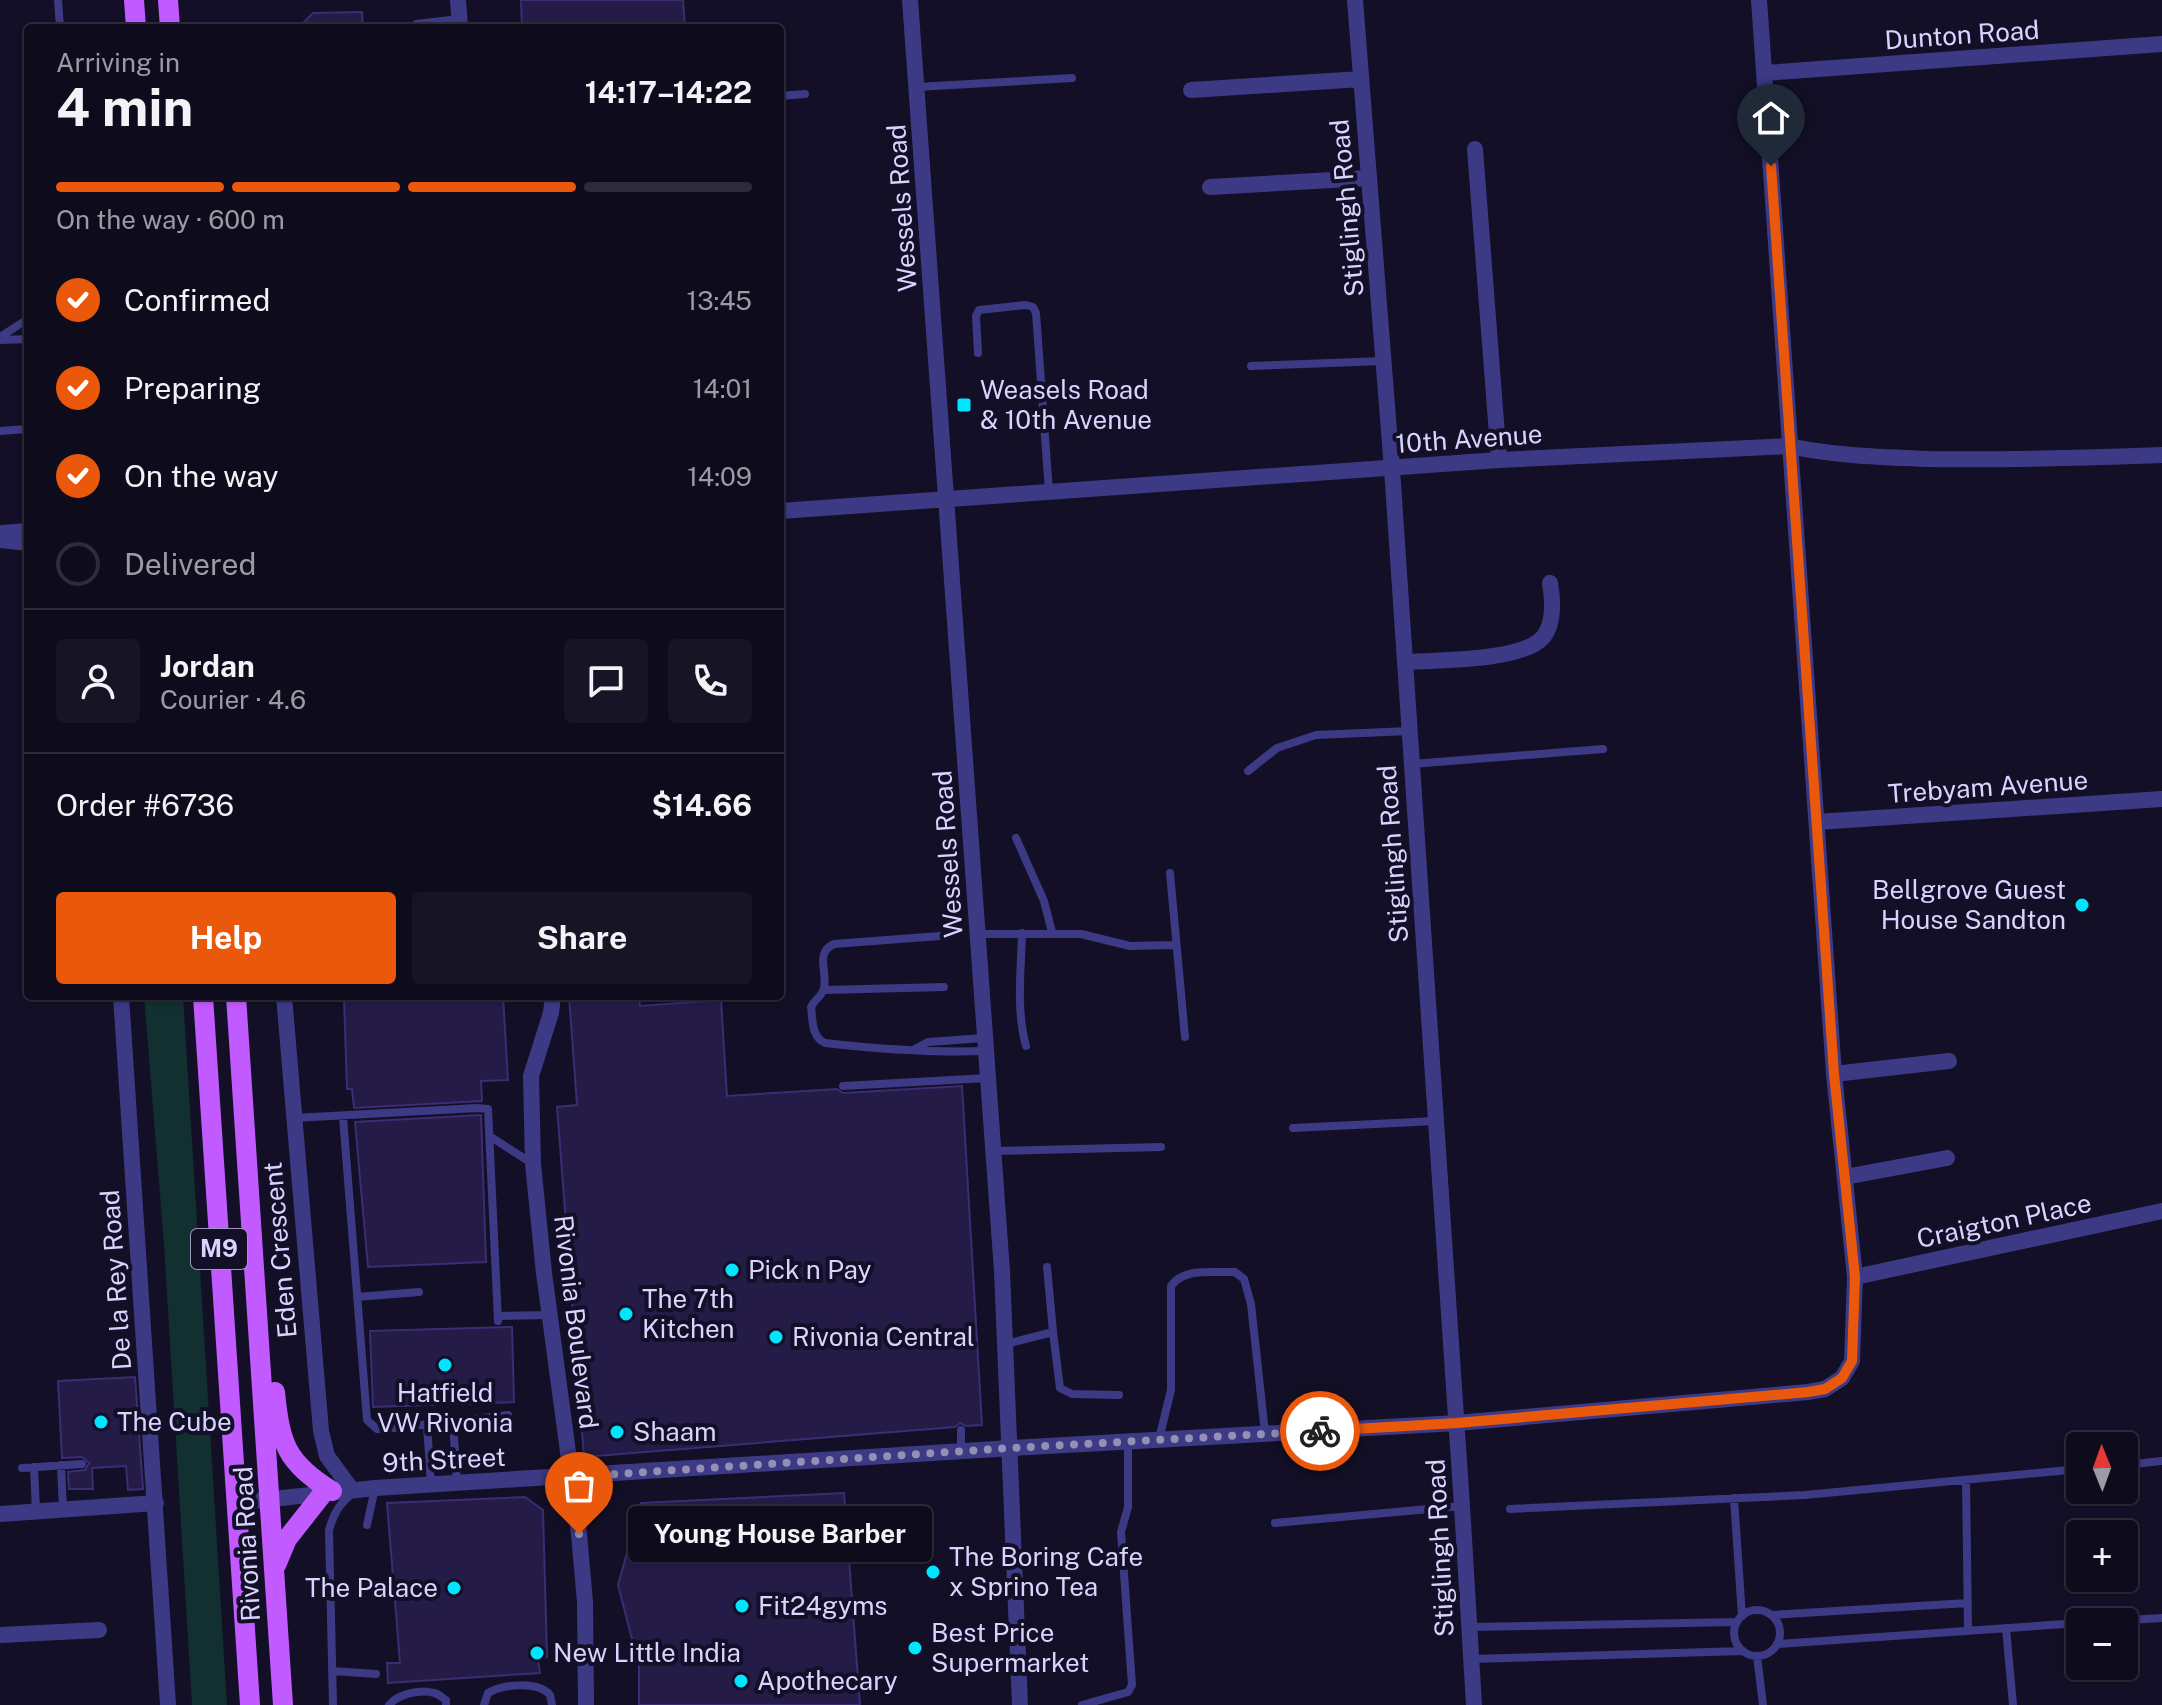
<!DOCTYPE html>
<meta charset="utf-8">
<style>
body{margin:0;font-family:"Public Sans",sans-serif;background:#171425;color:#f1f3f6;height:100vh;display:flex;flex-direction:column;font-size:30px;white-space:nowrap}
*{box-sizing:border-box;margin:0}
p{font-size:26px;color:#9b9ba3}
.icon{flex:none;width:44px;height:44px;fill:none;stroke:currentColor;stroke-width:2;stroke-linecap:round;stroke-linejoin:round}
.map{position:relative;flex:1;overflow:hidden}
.drawer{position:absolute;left:24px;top:24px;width:760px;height:976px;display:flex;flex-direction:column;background:#0e0b1c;border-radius:8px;box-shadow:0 2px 6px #0004,0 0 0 2px #2e2b3b}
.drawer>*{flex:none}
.needle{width:52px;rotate:359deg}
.fabs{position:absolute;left:2066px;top:1432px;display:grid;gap:16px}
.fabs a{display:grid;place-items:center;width:72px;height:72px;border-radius:8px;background:#0e0b1c;box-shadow:0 2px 6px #0004,0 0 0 2px #2e2b3b;font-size:40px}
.pin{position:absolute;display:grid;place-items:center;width:68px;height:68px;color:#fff;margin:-82px -34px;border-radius:50% 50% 50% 0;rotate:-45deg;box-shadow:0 0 8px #0007}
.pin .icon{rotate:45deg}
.courier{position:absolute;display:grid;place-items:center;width:80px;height:80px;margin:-40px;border:6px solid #ea580c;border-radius:50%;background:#fff;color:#222;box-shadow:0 2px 10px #0007}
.bubble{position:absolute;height:56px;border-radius:8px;background:#0e0b1c;box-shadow:0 2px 6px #0004,0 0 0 2px #2e2b3b;font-size:26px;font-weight:700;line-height:56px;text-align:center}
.summary em{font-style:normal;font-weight:700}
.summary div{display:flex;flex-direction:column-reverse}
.summary{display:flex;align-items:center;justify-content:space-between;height:136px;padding:0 32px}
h1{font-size:52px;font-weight:700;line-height:60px}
.bar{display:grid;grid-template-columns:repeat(4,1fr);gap:12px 8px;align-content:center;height:96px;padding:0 32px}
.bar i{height:10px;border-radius:6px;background:#2e2b3b}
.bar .active{background:#ea580c}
.bar p{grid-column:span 4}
.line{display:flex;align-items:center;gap:20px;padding:0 32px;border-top:2px solid #2e2b3b}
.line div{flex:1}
.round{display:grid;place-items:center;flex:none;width:84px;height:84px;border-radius:8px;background:#171425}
ol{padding:0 32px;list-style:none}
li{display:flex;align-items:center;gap:24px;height:88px}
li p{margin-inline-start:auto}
li .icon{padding:8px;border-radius:50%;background:#ea580c;color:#fff;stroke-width:4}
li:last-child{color:#9b9ba3}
li i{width:44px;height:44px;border:4px solid #2e2b3b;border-radius:50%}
.primary-button{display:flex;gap:16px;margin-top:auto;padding:16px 32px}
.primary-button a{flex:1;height:92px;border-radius:8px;background:#ea580c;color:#fff;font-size:32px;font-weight:700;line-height:92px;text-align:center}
.primary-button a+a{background:#171425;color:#f1f3f6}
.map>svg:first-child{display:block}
.green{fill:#12302f}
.building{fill:#241b47;stroke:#3b2d73;stroke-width:2}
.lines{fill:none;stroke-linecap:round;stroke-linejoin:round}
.service{stroke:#3d3a85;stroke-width:8}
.minor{stroke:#3d3a85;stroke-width:16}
.primary{stroke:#c25bff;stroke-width:20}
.done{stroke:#948fb3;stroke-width:8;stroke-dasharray:0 14.4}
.route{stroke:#ea580c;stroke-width:10}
.poi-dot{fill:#00e5ff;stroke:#130f26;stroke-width:3}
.labels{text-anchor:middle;stroke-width:8;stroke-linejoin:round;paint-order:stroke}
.shield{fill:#130f26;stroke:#9e99be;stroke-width:2}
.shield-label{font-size:24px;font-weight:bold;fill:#d9d4ff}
.street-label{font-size:26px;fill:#d9d4ff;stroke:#130f26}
.poi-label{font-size:26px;fill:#d9d4ff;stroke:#130f26;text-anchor:start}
</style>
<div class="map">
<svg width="2162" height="1705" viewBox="0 0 2162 1705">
<rect width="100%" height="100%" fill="#130f26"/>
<path class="green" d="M144,996H183L227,1705H192L164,1244Z"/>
<path class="building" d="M521,0H683L685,28H522Z
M362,12L363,28H298L313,13Z
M503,996L508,1080L481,1081L482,1101L354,1108L352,1089H347L344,998Z
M569,996H639L640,1006L721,1000L727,1096L837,1089L843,1093L962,1086L982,1425L966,1426L960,1423L955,1427L584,1457L557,1107L577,1105Z
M481,1115L486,1262L368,1267L355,1122Z
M512,1327L514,1402L373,1407L370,1331Z
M135,1377L143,1489L128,1490L126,1466L92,1468L93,1489H69L68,1472L85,1470L89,1463L82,1457L62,1458L58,1381Z
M844,1493L860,1705H639V1666L618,1585L641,1503Z
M525,1497L543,1510L547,1657L538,1659L540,1673L388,1683L387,1663H400L387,1503Z"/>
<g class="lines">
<path class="service" d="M58,0L60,28
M414,28L416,24L459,19
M917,87L1072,78
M780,96L805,94
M0,337L28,319
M0,340L28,339
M978,353L976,316L979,310L1026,305L1033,307L1036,313L1049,492
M1251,366L1383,361
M0,431L28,429
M1412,764L1603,749
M1248,771L1277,748L1316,735L1409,731
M1016,838L1044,901L1052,932
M1170,873L1185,1037
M1022,933C1021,971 1016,1010 1026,1046
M978,934H1081L1130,946L1175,945
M940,936L834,944C813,953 830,976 823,991C820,998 814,1000 811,1007C813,1021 811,1036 825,1043C878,1049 932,1053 986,1051
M824,990L944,987
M915,1049L928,1042L984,1038
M843,1086L987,1078
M343,1117L367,1420L377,1429H385L508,1415
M294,1118L477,1108L488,1109L498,1321
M1293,1128L1436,1121
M491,1137L533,1164
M993,1151L1161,1147
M1047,1267L1053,1332
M357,1297L419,1292
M498,1316L549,1315
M1006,1344L1053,1332L1060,1388L1072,1394L1119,1395
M453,1422L457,1484
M427,1425L431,1484
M961,1430V1451
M1159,1439L1171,1390V1286C1184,1267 1213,1273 1235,1272L1244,1279L1251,1304L1265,1433
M61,1465L63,1510
M2124,1465L2162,1461
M34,1467L36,1511
M22,1468L82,1464
M1966,1480L1968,1629
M1734,1498L1742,1616
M1510,1509L1805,1495L2080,1469
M1275,1523L1462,1506
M367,1525L375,1488
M1734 1633a23 23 0 1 1 46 0a23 23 0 1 1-46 0Z
M1771,1615L1968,1603
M2097,1622L2162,1618
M1470,1627L1737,1622
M2006,1628L2013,1705
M1777,1644L2080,1623
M1757,1656L1763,1705
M1471,1659L1743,1651
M332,1671L376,1674
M333,1705L329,1530C334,1513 339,1504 353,1493
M389,1705C398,1694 420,1689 434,1693C439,1694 442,1698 446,1700V1705
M484,1705L488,1693C503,1684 538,1681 550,1695L552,1705
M1082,1705L1128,1692L1132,1685L1121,1532L1128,1507V1442"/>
<path class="minor" d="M458,0L460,28
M910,0L1002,1271L1020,1705
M1355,0L1392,469L1462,1506L1474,1705
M1765,73L2162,44
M1191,90L1361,79
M1475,149L1499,460
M1210,187L1369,178
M780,511L1499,460L1789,446C1835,456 1881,457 1929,459C2007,460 2084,458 2162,455
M2,533L28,531
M0,540L28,543
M1405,662C1438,660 1514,661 1539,641C1555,629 1553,600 1550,583
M1817,822L2162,799
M121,996L168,1705
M284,996L321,1431L327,1456L352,1490
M553,996L551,1013L531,1076L533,1164L544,1273L579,1534L585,1602L586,1705
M1834,1074L1949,1061
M1845,1177L1947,1158
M1855,1277L2162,1211
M236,1503L375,1488L1011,1448L1457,1423L1808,1392L1825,1389L1842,1378L1852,1361L1855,1277L1834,1074L1759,0
M0,1514L156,1503
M0,1635L99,1630"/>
<path class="primary" d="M134,0L136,28
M168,0L170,28
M203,996L250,1705
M236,996L283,1705
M275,1392C280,1443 286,1463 332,1491
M276,1565L287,1539L324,1492"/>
</g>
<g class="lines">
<path class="done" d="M579,1534L571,1477L1011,1448L1320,1431"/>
<path class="route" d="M1320,1431L1457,1423L1808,1392L1825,1389L1842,1378L1852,1361L1855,1277L1834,1074L1771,166"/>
</g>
<g class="poi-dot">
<rect x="956" y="397" width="16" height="16" rx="4"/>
<circle cx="2082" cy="905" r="8"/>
<circle cx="732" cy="1270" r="8"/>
<circle cx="626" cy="1314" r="8"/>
<circle cx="776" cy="1337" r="8"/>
<circle cx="445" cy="1365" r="8"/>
<circle cx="101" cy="1422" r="8"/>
<circle cx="617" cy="1432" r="8"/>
<circle cx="933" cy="1572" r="8"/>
<circle cx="454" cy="1588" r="8"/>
<circle cx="742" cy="1606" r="8"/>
<circle cx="915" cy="1648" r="8"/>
<circle cx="537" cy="1653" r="8"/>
<circle cx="741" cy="1681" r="8"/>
</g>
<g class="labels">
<rect class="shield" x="191" y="1229" width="56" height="40" rx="6"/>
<g class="shield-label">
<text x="219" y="1257">M9</text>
</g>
<g class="street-label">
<text transform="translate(1962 35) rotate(-4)" y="9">Dunton Road</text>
<text transform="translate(902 208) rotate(-94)" y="9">Wessels Road</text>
<text transform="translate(1347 208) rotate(-95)" y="9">Stiglingh Road</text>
<text transform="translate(1469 439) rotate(-4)" y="9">10th Avenue</text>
<text transform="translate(1988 787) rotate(-4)" y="9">Trebyam Avenue</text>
<text transform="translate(948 854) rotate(-94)" y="9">Wessels Road</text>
<text transform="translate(1393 854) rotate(-94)" y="9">Stiglingh Road</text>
<text transform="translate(2004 1221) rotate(-12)" y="9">Craigton Place</text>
<text transform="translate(280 1250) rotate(-95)" y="9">Eden Crescent</text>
<text transform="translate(116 1280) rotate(-94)" y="9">De la Rey Road</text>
<text transform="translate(576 1322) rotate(83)" y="9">Rivonia Boulevard</text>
<text transform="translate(444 1460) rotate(-3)" y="9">9th Street</text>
<text transform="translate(247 1544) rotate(-93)" y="9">Rivonia Road</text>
<text transform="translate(1440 1548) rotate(-93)" y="9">Stiglingh Road</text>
</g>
<g class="poi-label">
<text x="980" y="399">Weasels Road<tspan x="980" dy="30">&amp; 10th Avenue</tspan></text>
<text x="2066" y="899" text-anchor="end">Bellgrove Guest<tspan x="2066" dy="30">House Sandton</tspan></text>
<text x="748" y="1279">Pick n Pay</text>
<text x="642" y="1308">The 7th<tspan x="642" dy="30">Kitchen</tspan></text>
<text x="792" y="1346">Rivonia Central</text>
<text x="445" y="1402" text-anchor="middle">Hatfield<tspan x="445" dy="30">VW Rivonia</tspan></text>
<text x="117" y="1431">The Cube</text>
<text x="633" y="1441">Shaam</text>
<text x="949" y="1566">The Boring Cafe<tspan x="949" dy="30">x Sprino Tea</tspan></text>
<text x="438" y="1597" text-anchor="end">The Palace</text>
<text x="758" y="1615">Fit24gyms</text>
<text x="931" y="1642">Best Price<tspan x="931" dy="30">Supermarket</tspan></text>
<text x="553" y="1662">New Little India</text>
<text x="757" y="1690">Apothecary</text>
</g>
</g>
</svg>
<div class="fabs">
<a><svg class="needle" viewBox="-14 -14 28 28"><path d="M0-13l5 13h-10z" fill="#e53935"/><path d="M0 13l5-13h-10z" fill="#9b9ba3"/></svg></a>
<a>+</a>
<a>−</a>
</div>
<div class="pin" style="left:579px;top:1534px;background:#ea580c"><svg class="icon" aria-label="bag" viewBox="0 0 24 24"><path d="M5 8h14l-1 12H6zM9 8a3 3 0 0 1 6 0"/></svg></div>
<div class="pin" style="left:1771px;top:166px;background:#1f2937"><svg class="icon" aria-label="home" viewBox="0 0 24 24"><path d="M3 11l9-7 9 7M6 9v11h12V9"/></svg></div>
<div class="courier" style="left:1320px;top:1431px"><svg class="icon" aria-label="bike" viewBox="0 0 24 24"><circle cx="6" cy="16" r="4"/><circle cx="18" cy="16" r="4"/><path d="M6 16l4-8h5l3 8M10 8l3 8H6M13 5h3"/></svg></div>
<div class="bubble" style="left:628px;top:1506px;width:304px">Young House Barber</div>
<section class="drawer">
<div class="summary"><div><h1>4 min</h1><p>Arriving in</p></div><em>14:17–14:22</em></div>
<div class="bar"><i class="active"></i><i class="active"></i><i class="active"></i><i></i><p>On the way · 600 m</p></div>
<ol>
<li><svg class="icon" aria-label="check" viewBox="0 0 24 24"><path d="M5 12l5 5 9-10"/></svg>Confirmed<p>13:45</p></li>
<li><svg class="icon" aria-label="check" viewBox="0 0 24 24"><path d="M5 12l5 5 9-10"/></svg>Preparing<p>14:01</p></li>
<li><svg class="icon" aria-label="check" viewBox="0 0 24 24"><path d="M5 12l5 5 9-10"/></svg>On the way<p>14:09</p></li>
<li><i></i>Delivered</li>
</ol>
<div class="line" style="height:144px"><a class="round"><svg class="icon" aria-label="person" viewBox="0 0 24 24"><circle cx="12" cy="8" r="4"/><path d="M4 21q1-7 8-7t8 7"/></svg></a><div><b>Jordan</b><p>Courier · 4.6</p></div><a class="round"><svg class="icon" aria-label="chat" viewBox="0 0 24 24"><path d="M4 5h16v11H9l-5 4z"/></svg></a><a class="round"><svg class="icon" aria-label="phone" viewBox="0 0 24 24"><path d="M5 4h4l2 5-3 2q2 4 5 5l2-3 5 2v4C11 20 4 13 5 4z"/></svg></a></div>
<div class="line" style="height:104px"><div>Order #6736</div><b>$14.66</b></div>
<div class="primary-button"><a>Help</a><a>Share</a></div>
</section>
</div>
